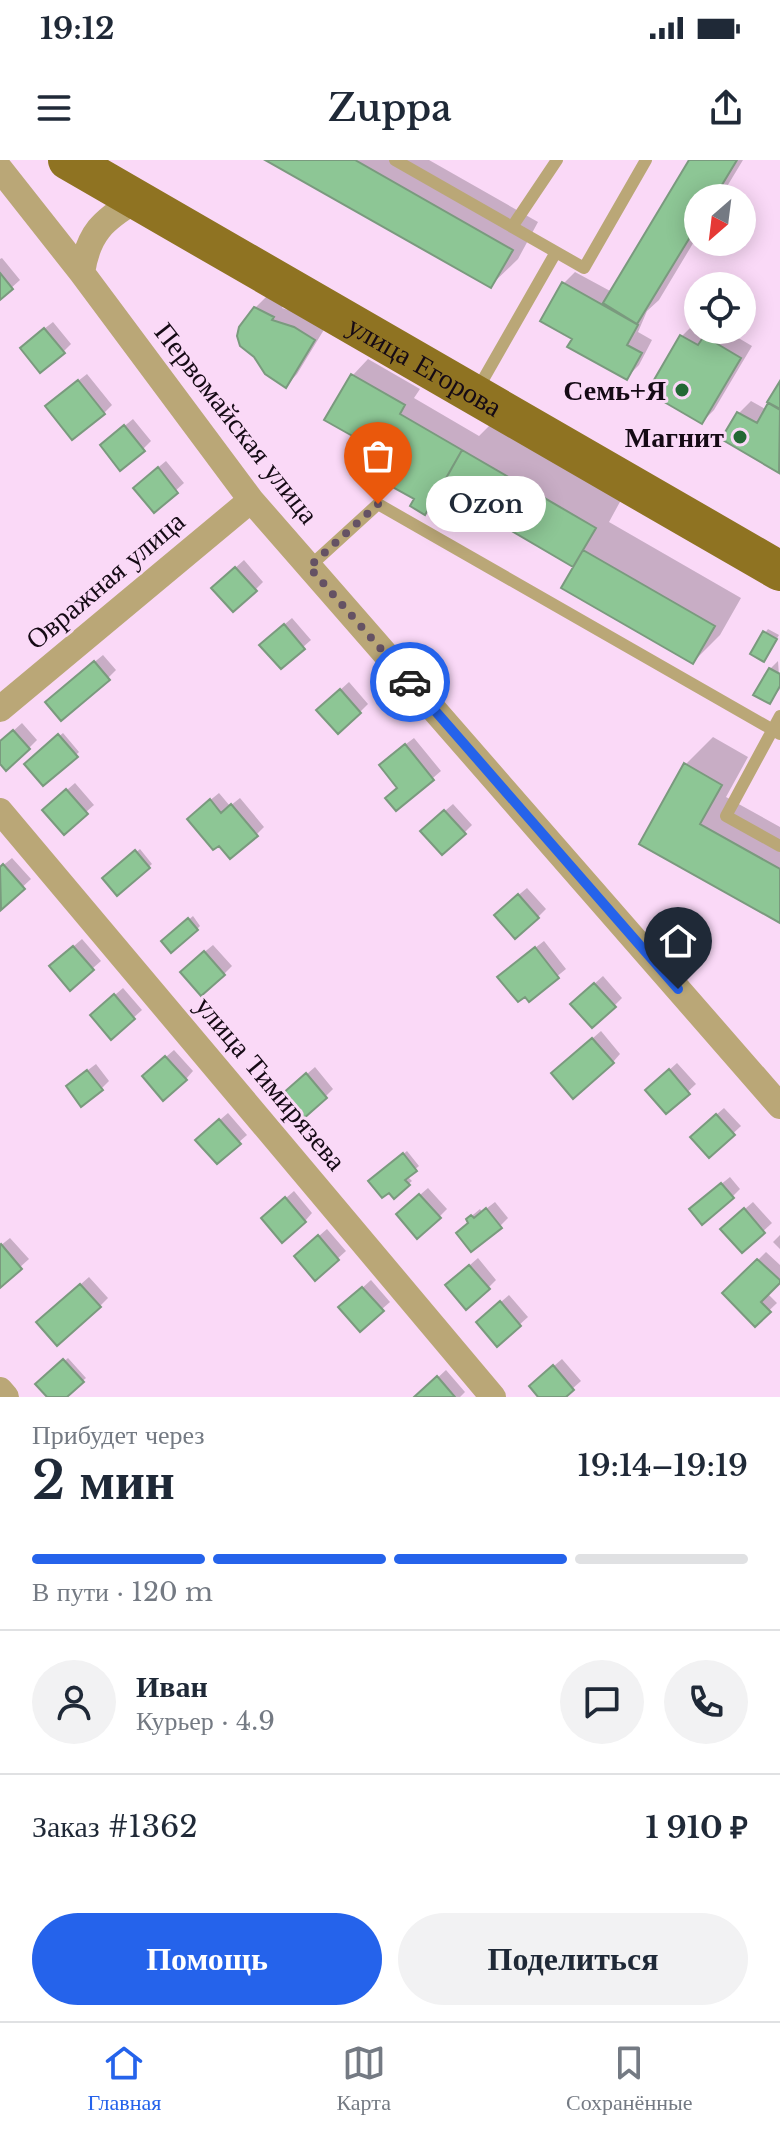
<!DOCTYPE html>
<html lang="ru">
<meta charset="utf-8">
<style>
body{margin:0;font-family:"Libre Baskerville",serif;background:#f2f2f3;color:#1f2937;height:100vh;display:flex;flex-direction:column;font-size:30px;white-space:nowrap}
*{box-sizing:border-box;margin:0}
p{font-size:26px;color:#747a83}
.icon{flex:none;width:44px;height:44px;fill:none;stroke:currentColor;stroke-width:2;stroke-linecap:round;stroke-linejoin:round}
.map{position:relative;height:1237px;overflow:hidden}
.drawer{display:flex;flex-direction:column;background:#fff;flex:1}
.drawer>*{flex:none}
.needle{width:52px;rotate:208deg}
.controls{position:absolute;left:684px;top:24px;display:grid;gap:16px}
.controls a{display:grid;place-items:center;width:72px;height:72px;border-radius:50%;background:#fff;box-shadow:0 4px 20px #0003;font-size:40px}
.pin{position:absolute;display:grid;place-items:center;width:68px;height:68px;color:#fff;margin:-82px -34px;border-radius:50% 50% 50% 0;rotate:-45deg;box-shadow:0 0 8px #0007}
.pin .icon{rotate:45deg}
.courier{position:absolute;display:grid;place-items:center;width:80px;height:80px;margin:-40px;border:6px solid #2563eb;border-radius:50%;background:#fff;color:#222;box-shadow:0 2px 10px #0007}
.bubble{position:absolute;height:56px;border-radius:28px;background:#fff;box-shadow:0 4px 20px #0003;font-size:26px;font-weight:600;line-height:56px;text-align:center}
.headline em{font-style:normal;font-weight:600}
.headline div{display:flex;flex-direction:column-reverse}
.headline{display:flex;align-items:center;justify-content:space-between;height:136px;padding:0 32px}
h1{font-size:52px;font-weight:600;line-height:60px}
.bar{display:grid;grid-template-columns:repeat(4,1fr);gap:12px 8px;align-content:center;height:96px;padding:0 32px}
.bar i{height:10px;border-radius:6px;background:#e0e1e3}
.bar .selected{background:#2563eb}
.bar p{grid-column:span 4}
.line{display:flex;align-items:center;gap:20px;padding:0 32px;border-top:2px solid #e0e1e3}
.line div{flex:1}
.round{display:grid;place-items:center;flex:none;width:84px;height:84px;border-radius:42px;background:#f2f2f3}
.button{display:flex;gap:16px;margin-top:auto;padding:16px 32px}
.button a{flex:1;height:92px;border-radius:48px;background:#2563eb;color:#fff;font-size:32px;font-weight:600;line-height:92px;text-align:center}
.button a+a{background:#f2f2f3;color:#1f2937}
.status{display:flex;justify-content:space-between;align-items:center;height:56px;padding:0 40px;background:#fff;direction:ltr}
.status svg{height:22px;fill:currentColor}
header{display:flex;justify-content:space-between;align-items:center;height:104px;padding:0 32px;background:#fff;font-size:36px;font-weight:600}
.tab-bar{display:flex;justify-content:space-around;align-items:center;height:112px;border-top:2px solid #e0e1e3;background:#fff;font-size:22px;color:#747a83}
.tab-bar a{display:grid;justify-items:center;gap:4px}
.tab-bar .selected{color:#2563eb}
.map>svg:first-child{display:block}
.shadow{fill:#0003}
.building{fill:#8dc695;stroke:#7a9a7e;stroke-width:2}
.lines{fill:none;stroke-linecap:round;stroke-linejoin:round}
.service{stroke:#baa777;stroke-width:12}
.minor{stroke:#baa777;stroke-width:26}
.primary{stroke:#8f7322;stroke-width:40}
.done{stroke:#655264;stroke-width:8;stroke-dasharray:0 14.4}
.route{stroke:#2563eb;stroke-width:10}
.poi-dot{fill:#236834;stroke:#fad9f7;stroke-width:3}
.labels{text-anchor:middle;stroke-width:6;stroke-linejoin:round;paint-order:stroke}
.street-label{font-size:28px;fill:#150a15;stroke:#fad9f7}
.poi-label{font-size:28px;font-weight:bold;fill:#150a15;stroke:#fad9f7;text-anchor:end}
</style>
<div class="status"><b>19:12</b><svg viewBox="0 0 49 12"><path d="M0 12V9h3v3zM5 12V6h3v6zM10 12V3h3v9zM15 12V0h3v12zM26 1h20v11H26zM47 4h2v5h-2z"/></svg></div>
<header><svg class="icon" aria-label="menu" viewBox="0 0 24 24"><path d="M4 6h16M4 12h16M4 18h16"/></svg>Zuppa<svg class="icon" aria-label="share" viewBox="0 0 24 24"><path d="M12 15V3M7 8l5-5 5 5M5 13v7h14v-7"/></svg></header>
<div class="map">
<svg width="780" height="1237" viewBox="0 0 780 1237">
<rect width="100%" height="100%" fill="#fad9f7"/>
<path class="shadow" d="M269,0H429L538,62L518,99L490,126Z
M692,0H743L720,38H698V75L659,140L647,151L638,172L652,180L639,205L627,217L574,178L563,124L575,112L612,132Z
M2,98L20,120L0,138V99Z
M267,136L284,145L282,148L307,156L325,168L297,214L286,226L255,148Z
M53,162L71,184L63,192L30,180Z
M694,164L698,170L710,173L713,170H725L752,186L714,250L702,262L682,176Z
M368,199L420,229L414,238L479,276L491,264L621,340L609,362L741,438L720,475L693,502L576,406L444,329L424,352L417,339L359,278L327,259L353,215Z
M87,214L112,245L104,253L55,239Z
M780,225V309L779,310L739,253L751,241L767,250Z
M133,259L151,281L143,289L110,278Z
M166,301L184,323L154,350L143,320Z
M244,400L263,422L255,430L222,420Z
M292,458L311,480L303,487L270,477Z
M768,469L779,475L767,496L765,473Z
M103,495L116,510L108,518L56,534Z
M778,501L780,529L769,542L770,509Z
M349,522L368,544L360,552L327,542Z
M22,563L37,580L29,588L0,601V583Z
M63,573L79,592L44,624L27,604Z
M713,577L748,597L726,637L780,667V761L642,683L686,604Z
M414,578L441,611L397,649L399,627L389,597Z
M75,623L94,645L86,652L53,642Z
M219,633L230,646L240,638L264,667L256,675L197,651Z
M453,644L472,665L464,673L431,663Z
M140,689L152,704L118,733L105,718Z
M12,698L31,719L1,747L0,708Z
M527,728L546,749L538,757L504,747Z
M193,756L200,766L197,769L167,778Z
M82,779L101,801L70,828L59,799Z
M544,781L566,809L529,839L508,809Z
M213,785L232,806L224,814L190,804Z
M603,816L622,838L614,846L581,836Z
M123,828L142,850L112,877L101,847Z
M601,871L620,894L613,902L561,906Z
M174,890L193,911L186,919L152,909Z
M677,903L696,924L666,952L655,923Z
M96,904L109,921L101,929L76,919Z
M315,907L333,929L325,937L292,927Z
M724,948L741,966L709,996L700,969Z
M228,953L247,975L239,982L206,972Z
M407,991L419,1006L407,1016L412,1021L394,1036L374,1017Z
M730,1017L740,1029L732,1037L699,1042Z
M428,1028L447,1049L439,1057L406,1047Z
M294,1031L312,1053L305,1061L271,1051Z
M495,1042L508,1058L500,1066L470,1062L468,1059L480,1049L482,1052Z
M753,1042L772,1063L742,1091L731,1061Z
M327,1069L346,1091L316,1118L304,1089Z
M780,1075V1089L773,1082Z
M10,1078L29,1099L0,1125V1086Z
M766,1092L780,1105V1120L767,1133L777,1143L755,1164L725,1133Z
M478,1098L496,1120L488,1128L455,1118Z
M89,1117L108,1138L100,1146L46,1155Z
M371,1120L390,1142L382,1149L349,1140Z
M509,1135L528,1157L498,1184L487,1154Z
M68,1198L86,1218L64,1237H49L38,1224Z
M562,1199L581,1221L563,1237H541L539,1219Z
M446,1210L465,1232L460,1237H417Z"/>
<path class="building" d="M265,0H355L513,90L491,128Z
M689,0H737L714,38H698V64L637,164L603,143Z
M0,113L13,129L0,140Z
M562,122L638,165L627,185L642,193L627,220L567,187L572,179L540,161Z
M254,147L274,157L272,160L294,167L315,180L286,228L265,214L254,197L240,186L237,176L239,167Z
M44,168L65,193L40,213L20,188Z
M680,175L698,185L704,176L741,198L702,264L647,232Z
M351,214L405,245L400,254L462,290L425,355L410,346L414,339L380,320L386,309L350,288L356,278L324,260Z
M78,220L105,254L72,280L45,246Z
M780,221V249L767,242Z
M768,243L780,250L779,313L721,279L737,252L757,263Z
M124,265L145,291L120,311L100,285Z
M462,290L596,368L573,407L440,329Z
M158,307L178,333L154,353L133,328Z
M583,390L715,466L693,504L561,428Z
M235,407L257,431L233,452L211,428Z
M284,464L305,489L281,509L259,485Z
M763,471L777,479L764,502L750,494Z
M94,501L110,520L61,561L45,542Z
M769,508L780,514V526L770,544L753,535Z
M340,529L361,553L338,574L316,550Z
M13,570L30,589L6,611L0,604V581Z
M58,574L78,597L43,626L24,604Z
M405,584L434,620L396,651L385,638L397,628L379,605Z
M684,603L722,625L700,664L780,709V763L639,684Z
M66,629L88,654L64,675L42,650Z
M210,639L221,653L231,644L258,676L230,699L219,686L213,690L187,659Z
M444,650L466,674L442,695L420,671Z
M135,690L150,708L117,736L102,718Z
M3,704L25,729L1,750L0,707Z
M518,734L539,758L515,779L494,755Z
M188,758L198,770L171,793L161,781Z
M73,786L94,810L70,831L49,806Z
M535,787L559,818L529,842L525,837L518,842L497,817Z
M204,791L225,815L201,836L180,812Z
M594,823L616,847L592,868L570,844Z
M114,834L135,859L111,880L90,855Z
M592,878L614,903L573,939L551,913Z
M165,896L187,920L163,941L142,916Z
M669,909L690,934L666,954L645,930Z
M87,910L103,930L81,947L66,926Z
M306,913L327,938L303,959L282,934Z
M716,954L735,975L709,998L690,977Z
M219,959L241,984L217,1004L195,980Z
M403,993L417,1011L405,1020L410,1025L394,1039L389,1033L382,1038L368,1021Z
M721,1023L734,1038L702,1065L689,1049Z
M419,1034L441,1058L417,1079L396,1054Z
M285,1037L306,1062L282,1083L261,1058Z
M486,1048L502,1068L471,1092L456,1073L468,1063L466,1059L471,1055L474,1058Z
M744,1048L765,1073L742,1093L720,1069Z
M318,1075L339,1100L315,1121L294,1096Z
M1,1084L22,1109L0,1128V1085Z
M757,1099L780,1120V1123L761,1142L771,1152L755,1167L722,1133Z
M469,1105L490,1129L466,1150L445,1125Z
M80,1124L101,1147L57,1186L36,1162Z
M362,1127L384,1151L360,1172L338,1147Z
M500,1141L521,1166L497,1187L476,1162Z
M63,1199L84,1222L67,1237H47L35,1224Z
M553,1205L574,1230L566,1237H538L529,1226Z
M437,1216L455,1237H414Z"/>
<g class="lines">
<path class="service" d="M395,0L584,108L646,0
M512,67L557,0
M476,232L556,92
M309,407L378,344L780,574
M780,556L726,656L780,686"/>
<path class="minor" d="M0,9L82,113L251,340L780,946
M82,113C88,73 103,60 136,40
M0,549L251,340
M0,651L493,1237
M0,1230L6,1237"/>
<path class="primary" id="s1" d="M68,0L780,411"/>
</g>
<g class="lines">
<path class="done" d="M378,344L309,407L410,522"/>
<path class="route" d="M410,522L678,829"/>
</g>
<g class="poi-dot">
<circle cx="682" cy="230" r="8"/>
<circle cx="740" cy="277" r="8"/>
</g>
<g class="labels">
<g class="street-label">
<text dy="10" stroke="none"><textPath href="#s1" startOffset="412">улица Егорова</textPath></text>
<text transform="translate(237 263) rotate(52)" y="10">Первомайская улица</text>
<text transform="translate(105 420) rotate(-40)" y="10">Овражная улица</text>
<text transform="translate(271 923) rotate(50)" y="10">улица Тимирязева</text>
</g>
<g class="poi-label">
<text x="666" y="240">Семь+Я</text>
<text x="724" y="287">Магнит</text>
</g>
</g>
</svg>
<div class="controls">
<a><svg class="needle" viewBox="-14 -14 28 28"><path d="M0-13l5 13h-10z" fill="#e53935"/><path d="M0 13l5-13h-10z" fill="#747a83"/></svg></a>
<a><svg class="icon" aria-label="locate" viewBox="0 0 24 24"><circle cx="12" cy="12" r="6"/><path d="M12 2v4M12 18v4M2 12h4M18 12h4"/></svg></a>
</div>
<div class="pin" style="left:378px;top:344px;background:#ea580c"><svg class="icon" aria-label="bag" viewBox="0 0 24 24"><path d="M5 8h14l-1 12H6zM9 8a3 3 0 0 1 6 0"/></svg></div>
<div class="pin" style="left:678px;top:829px;background:#1f2937"><svg class="icon" aria-label="home" viewBox="0 0 24 24"><path d="M3 11l9-7 9 7M6 9v11h12V9"/></svg></div>
<div class="courier" style="left:410px;top:522px"><svg class="icon" aria-label="car" viewBox="0 0 24 24"><path d="M5 17H2v-5l4-1 3-4h7l3 4 3 1v5h-3M9 17h6M6 11h13"/><circle cx="7" cy="17" r="2"/><circle cx="17" cy="17" r="2"/></svg></div>
<div class="bubble" style="left:426px;top:316px;width:120px">Ozon</div>
</div>
<section class="drawer">
<div class="headline"><div><h1>2 мин</h1><p>Прибудет через</p></div><em>19:14–19:19</em></div>
<div class="bar"><i class="selected"></i><i class="selected"></i><i class="selected"></i><i></i><p>В пути · 120 m</p></div>
<div class="line" style="height:144px"><a class="round"><svg class="icon" aria-label="person" viewBox="0 0 24 24"><circle cx="12" cy="8" r="4"/><path d="M4 21q1-7 8-7t8 7"/></svg></a><div><b>Иван</b><p>Курьер · 4.9</p></div><a class="round"><svg class="icon" aria-label="chat" viewBox="0 0 24 24"><path d="M4 5h16v11H9l-5 4z"/></svg></a><a class="round"><svg class="icon" aria-label="phone" viewBox="0 0 24 24"><path d="M5 4h4l2 5-3 2q2 4 5 5l2-3 5 2v4C11 20 4 13 5 4z"/></svg></a></div>
<div class="line" style="height:104px"><div>Заказ #1362</div><b>1 910 ₽</b></div>
<div class="button"><a>Помощь</a><a>Поделиться</a></div>
</section>
<nav class="tab-bar">
<a class="selected"><svg class="icon" aria-label="home" viewBox="0 0 24 24"><path d="M3 11l9-7 9 7M6 9v11h12V9"/></svg>Главная</a>
<a><svg class="icon" aria-label="map" viewBox="0 0 24 24"><path d="M3 6l6-2 6 2 6-2v14l-6 2-6-2-6 2zM9 4v14M15 6v14"/></svg>Карта</a>
<a><svg class="icon" aria-label="saved" viewBox="0 0 24 24"><path d="M7 4h10v16l-5-4-5 4z"/></svg>Сохранённые</a>
</nav>
